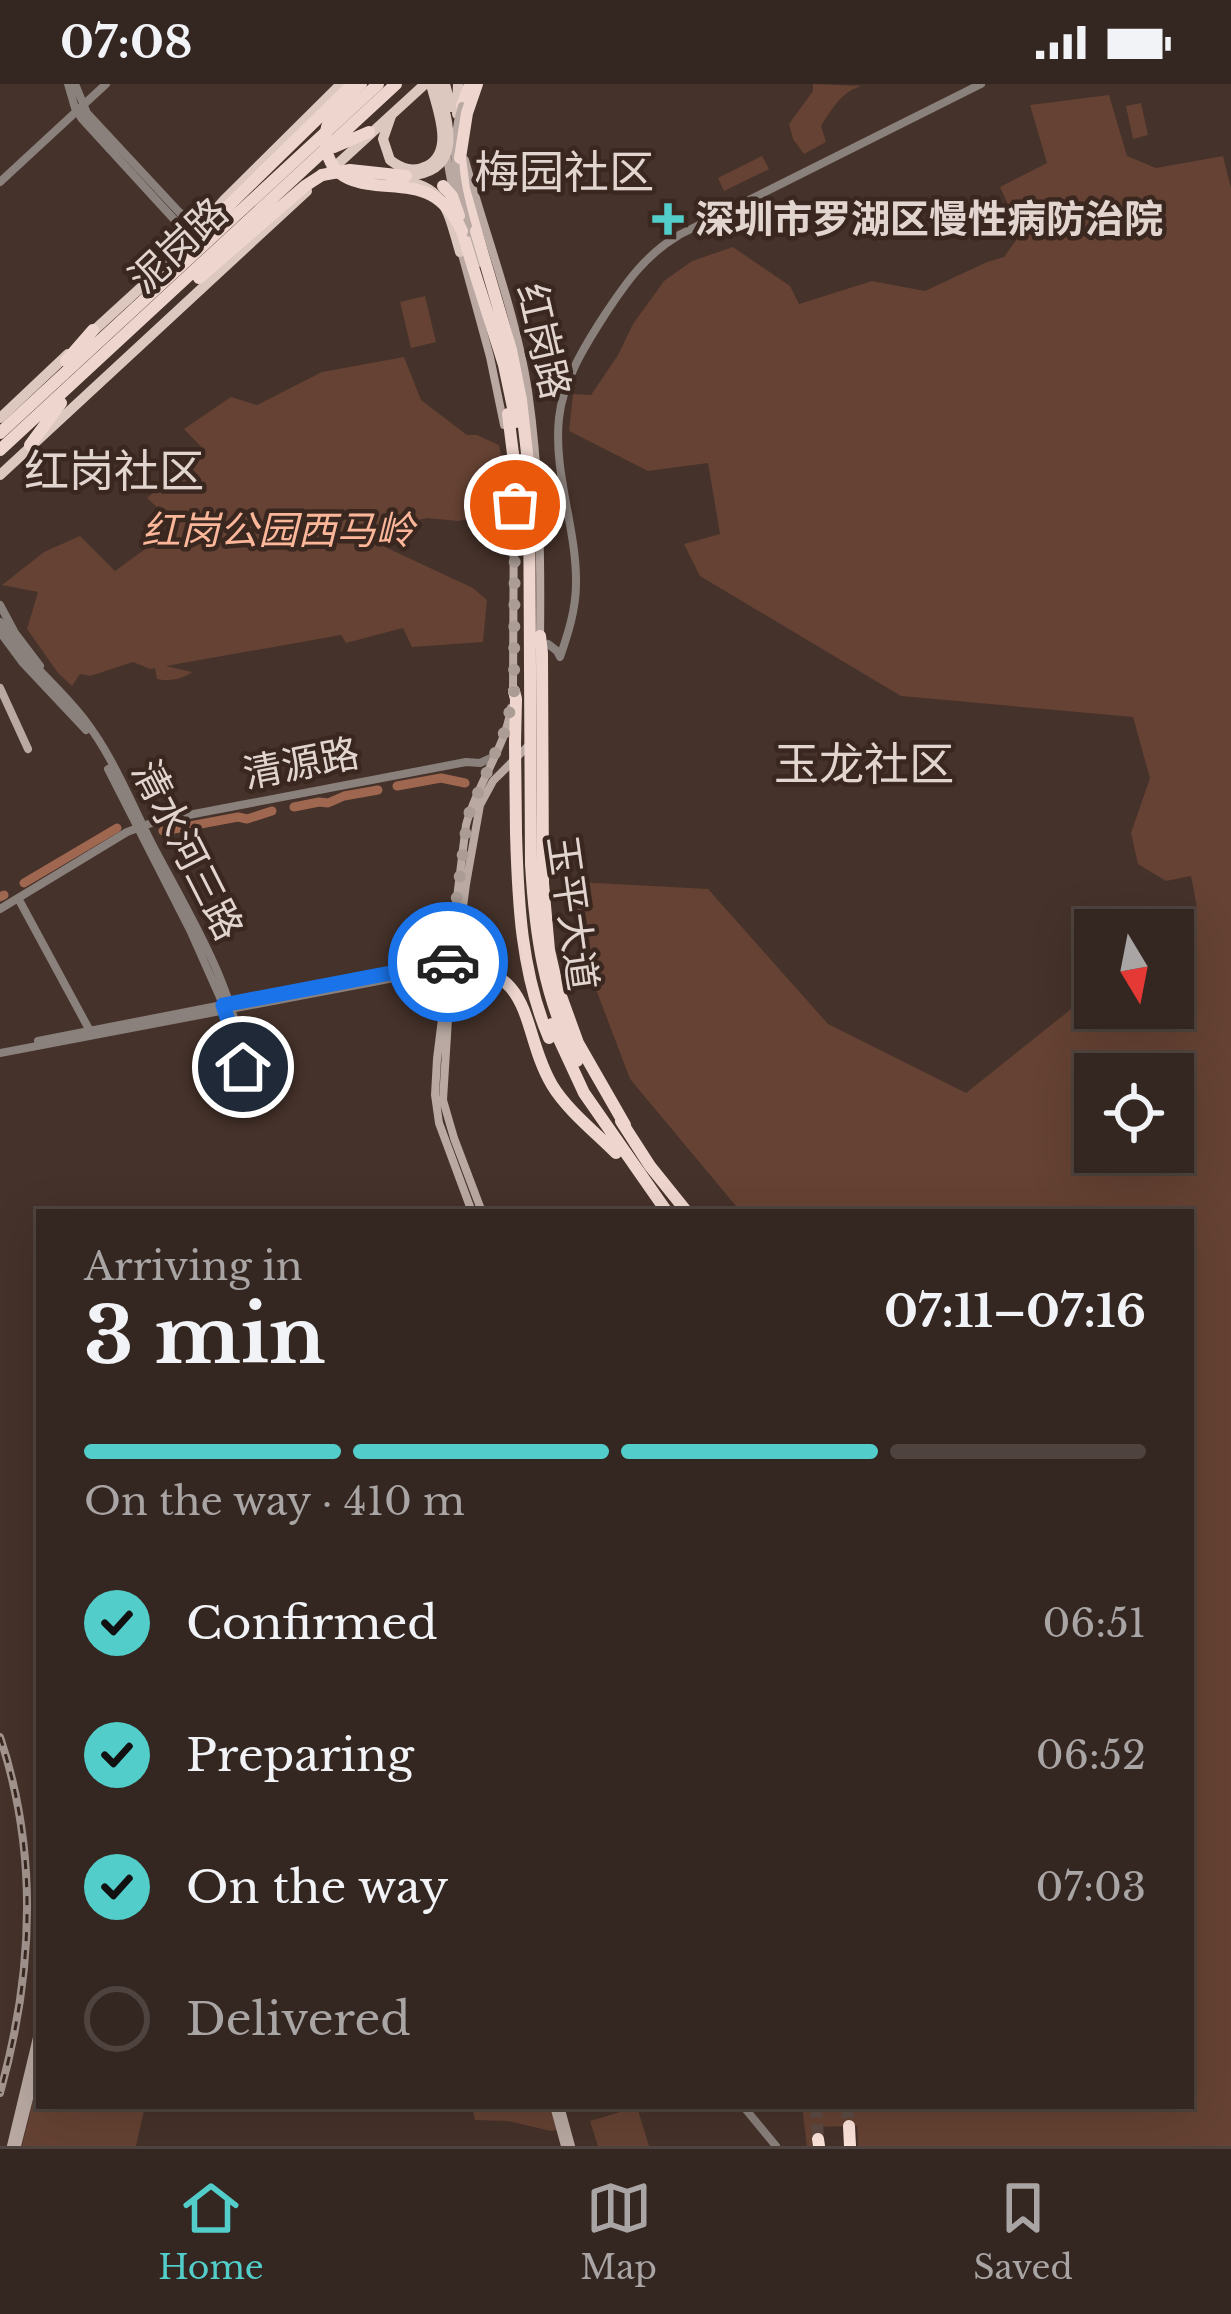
<!DOCTYPE html>
<meta charset="utf-8">
<style>
body{margin:0;font-family:"Libre Baskerville","Noto Sans SC",serif;background:#3f322d;color:#f1f3f6;height:100vh;display:flex;flex-direction:column;font-size:45px;white-space:nowrap}
*{box-sizing:border-box;margin:0}
p{font-size:39px;color:#a9a5a5}
.icon{flex:none;width:66px;height:66px;fill:none;stroke:currentColor;stroke-width:2;stroke-linecap:round;stroke-linejoin:round}
.map{position:relative;flex:1;overflow:hidden}
.panel{position:absolute;left:36px;top:1125px;width:1158px;height:900px;display:flex;flex-direction:column;background:#342620;border-radius:0px;box-shadow:0 12px 48px #0002,0 0 0 3px #4e433e}
.panel>*{flex:none}
.needle{width:78px;rotate:170deg}
.tools{position:absolute;left:1074px;top:825px;display:grid;gap:24px}
.tools a{display:grid;place-items:center;width:120px;height:120px;border-radius:0px;background:#342620;box-shadow:0 12px 48px #0002,0 0 0 3px #4e433e;font-size:60px}
.pin{position:absolute;display:grid;place-items:center;width:102px;height:102px;color:#fff;margin:-51px;border:6px solid #fff;border-radius:50%;box-shadow:0 3px 12px #0007}
.courier{position:absolute;display:grid;place-items:center;width:120px;height:120px;margin:-60px;border:9px solid #1a73e8;border-radius:50%;background:#fff;color:#222;box-shadow:0 3px 15px #0007}
.headline em{font-style:normal;font-weight:800}
.headline div{display:flex;flex-direction:column-reverse}
.headline{display:flex;align-items:center;justify-content:space-between;height:204px;padding:0 48px}
h1{font-size:78px;font-weight:800;line-height:90px}
.bar{display:grid;grid-template-columns:repeat(4,1fr);gap:18px 12px;align-content:center;height:144px;padding:0 48px}
.bar i{height:15px;border-radius:9px;background:#4e433e}
.bar .on{background:#53cdca}
.bar p{grid-column:span 4}
ol{padding:0 48px;list-style:none}
li{display:flex;align-items:center;gap:36px;height:132px}
li p{margin-inline-start:auto}
li .icon{padding:12px;border-radius:50%;background:#53cdca;color:#111;stroke-width:4}
li:last-child{color:#a9a5a5}
li i{width:66px;height:66px;border:6px solid #4e433e;border-radius:50%}
.status{display:flex;justify-content:space-between;align-items:center;height:84px;padding:0 60px;background:#342620;direction:ltr}
.status svg{height:33px;fill:currentColor}
.tabs{display:flex;justify-content:space-around;align-items:center;height:168px;border-top:3px solid #4e433e;background:#342620;font-size:33px;color:#a9a5a5}
.tabs a{display:grid;justify-items:center;gap:6px}
.tabs .on{color:#53cdca}
.map>svg:first-child{display:block}
.green{fill:#654233;fill-rule:evenodd}
.lines{fill:none;stroke-linecap:round;stroke-linejoin:round}
.river{stroke:#a06750;stroke-width:9}
.motorway-tunnel{stroke:#5d4a43;stroke-width:12;stroke-dasharray:12 6;stroke-linecap:butt}
.tertiary{stroke:#8a807c;stroke-width:8}
.secondary{stroke:#b9a9a2;stroke-width:8}
.primary{stroke:#ddc8c0;stroke-width:10}
.trunk{stroke:#eed6ce;stroke-width:12}
.motorway{stroke:#fee5db;stroke-width:12}
.rail-casing{stroke:#a4958f;stroke-width:8}
.rail{stroke:#3a2820;stroke-width:3;stroke-dasharray:9;stroke-linecap:butt}
.secondary-bridge{stroke:#b9a9a2;stroke-width:8}
.primary-bridge{stroke:#ddc8c0;stroke-width:10}
.trunk-bridge{stroke:#eed6ce;stroke-width:12}
.done{stroke:#ab9c96;stroke-width:12;stroke-dasharray:0 21.6}
.route{stroke:#1a73e8;stroke-width:15}
.poi-dot{fill:#53cdca;stroke:#3a2820;stroke-width:4.5}
.labels{text-anchor:middle;stroke-width:9;stroke-linejoin:round;paint-order:stroke}
.poi-label{font-size:39px;font-weight:bold;fill:#e2d5d0;stroke:#3a2820;text-anchor:start}
.street-label{font-size:39px;fill:#e2d5d0;stroke:#3a2820}
.park-label{font-size:39px;font-style:italic;fill:#fcb79b;stroke:#3a2820}
.quarter-label{font-size:45px;fill:#e2d5d0;stroke:#3a2820}
</style>
<div class="status"><b>07:08</b><svg viewBox="0 0 49 12"><path d="M0 12V9h3v3zM5 12V6h3v6zM10 12V3h3v9zM15 12V0h3v12zM26 1h20v11H26zM47 4h2v5h-2z"/></svg></div>
<div class="map">
<svg width="1231" height="2062" viewBox="0 0 1231 2062">
<rect width="100%" height="100%" fill="#45322a"/>
<path class="green" d="M813,0L862,2C842,7 832,25 821,42L826,58L804,70L793,55L789,40L813,7Z
M1109,11L1127,72L1156,84L1223,72L1231,104V2062H858L857,2042L812,2043V2062H807L802,2022H1191V1128H741L630,995L580,863L577,798L708,805L828,940L966,1009L1095,906V924H1173V846H1169L1197,823L1191,792L1166,797L1138,780L1131,749L1150,694L1133,633L901,612L700,492L684,460L720,450L708,379L648,387L569,347L573,310L591,311L618,271L633,240L664,197L692,177L733,163L790,202L799,220L872,197L925,207L987,178L1004,173L1021,149L1000,103L1047,79L1030,21ZM1095,990H1173V1068H1095Z
M1141,19L1148,51L1133,55L1126,22Z
M762,72L769,85L724,107L718,94Z
M425,212L436,258L411,264L400,218Z
M404,273L421,316L467,351H477L499,361C504,386 511,410 504,435L497,430L458,437L427,434L380,444L383,462L473,504L487,516L483,558L412,563L403,544L346,559L341,551L166,582L192,588C184,595 167,598 157,595L155,584L150,585L133,578L90,592L80,590L72,602L58,589L27,545L38,508L2,501L44,468L80,452L115,487L177,442L147,414L204,366L184,345L231,313L257,321L322,288Z
M39,1992V2022H145L136,2062H22Z
M472,2022H551L557,2046L551,2047L508,2037L475,2036Z
M637,2023L649,2062H598L590,2037Z"/>
<g class="lines">
<path class="river" d="M397,702L441,694L465,699
M294,723L319,718L328,719L344,712L378,706
M163,747L238,733L247,735L272,727
M24,799L117,744
M0,813L4,811"/>
<path class="motorway-tunnel" d="M816,2022L818,2055
M847,2022L849,2042"/>
<path class="tertiary" d="M68,0L75,24L82,35L181,143L184,157L181,166
M75,0L87,29L180,129L194,134L206,130
M0,98L106,0
M0,521L15,549L40,582
M0,538C23,575 58,601 84,635C112,671 130,716 150,756C186,826 237,904 243,983
M0,548L23,579L86,646
M548,560L557,567L560,573C568,550 576,525 576,500C577,445 553,389 559,334C563,297 584,263 604,232C625,200 645,171 679,151L981,0
M108,685L190,846L226,927L239,971
M18,814L90,947
M0,825L127,748L157,737L466,678L480,679L491,674
M38,957L441,878L454,881
M0,969L452,883
M743,2022L776,2062"/>
<path class="secondary" d="M446,69L454,113
M465,76C486,153 516,229 528,307C540,389 541,474 540,556
M470,149L479,179
M460,163L490,273L504,341
M0,604L28,665
M513,610L514,403
M472,1128L439,1039L435,1011L437,975L466,741C476,702 506,662 511,624
M482,1128L454,1054L443,1016L448,935L466,800L480,721L493,697L530,660
M554,2022L565,2062
M560,2022L571,2062
M11,2062L39,1945
M17,2062L39,1975"/>
<path class="primary" d="M445,0L451,23
M457,30L458,0
M391,32L383,55L390,76C402,85 413,89 427,82C456,67 436,23 431,0
M330,87L425,0
M398,96C446,101 448,128 460,168
M202,141L224,116L341,0
M90,250L183,165
M0,334L68,270
M0,391L307,107"/>
<path class="trunk" d="M462,22L470,0
M334,63L369,48
M460,74L464,105L476,147
M462,147L473,183
M180,169L350,3
M199,194L305,102L322,91
M66,277L93,246
M0,349L378,0
M30,361L61,319
M0,366L396,0
M513,370L515,404
M540,552L542,569L543,799L549,866L557,901L578,959L625,1041
M514,607L516,615L515,659
M516,749C518,819 521,888 549,954
M531,780C535,849 544,915 577,977
M455,881C537,886 520,947 552,1001C567,1026 595,1048 616,1069
M552,940L584,1009L667,1128
M621,1037L650,1082L687,1128"/>
<path class="motorway" d="M849,2042L850,2062
M818,2055L819,2062"/>
<defs>
<path id="rail" d="M0,1653C39,1770 33,1891 0,2009"/>
</defs>
<use href="#rail" class="rail-casing"/>
<use href="#rail" class="rail"/>
<path class="secondary-bridge" d="M462,22C448,66 457,106 470,149"/>
<path class="primary-bridge" d="M406,92C466,88 448,40 438,0"/>
<path class="trunk-bridge" d="M361,0C341,19 322,33 326,63C334,116 398,93 431,111C446,119 455,132 462,147
M460,74L467,29L477,0
M322,91L350,86L406,92
M443,102L452,112L459,132
M476,147L511,266L521,316L529,387L531,780
M473,183L504,281L516,338
M508,330L513,370
M515,659L516,749"/>
</g>
<g class="lines">
<path class="done" d="M448,878L468,732L506,644L514,607L515,421"/>
<path class="route" d="M243,983L223,921L448,878"/>
</g>
<path class="poi-dot" d="M662 117h12v12h12v12h-12v12h-12v-12h-12v-12h12z"/>
<g class="labels">
<g class="poi-label">
<text x="695" y="149">深圳市罗湖区慢性病防治院</text>
</g>
<g class="street-label">
<text transform="translate(178 161) rotate(-43)" y="14">泥岗路</text>
<text transform="translate(544 257) rotate(77)" y="14">红岗路</text>
<text transform="translate(301 679) rotate(-11)" y="14">清源路</text>
<text transform="translate(188 766) rotate(63)" y="14">清水河三路</text>
<text transform="translate(573 829) rotate(82)" y="14">玉平大道</text>
</g>
<g class="park-label">
<text x="278" y="460">红岗公园西马岭</text>
</g>
<g class="quarter-label">
<text x="564" y="104">梅园社区</text>
<text x="114" y="403">红岗社区</text>
<text x="864" y="696">玉龙社区</text>
</g>
</g>
</svg>
<div class="tools">
<a><svg class="needle" viewBox="-14 -14 28 28"><path d="M0-13l5 13h-10z" fill="#e53935"/><path d="M0 13l5-13h-10z" fill="#a9a5a5"/></svg></a>
<a><svg class="icon" aria-label="locate" viewBox="0 0 24 24"><circle cx="12" cy="12" r="6"/><path d="M12 2v4M12 18v4M2 12h4M18 12h4"/></svg></a>
</div>
<div class="pin" style="left:515px;top:421px;background:#ea580c"><svg class="icon" aria-label="bag" viewBox="0 0 24 24"><path d="M5 8h14l-1 12H6zM9 8a3 3 0 0 1 6 0"/></svg></div>
<div class="pin" style="left:243px;top:983px;background:#1f2937"><svg class="icon" aria-label="home" viewBox="0 0 24 24"><path d="M3 11l9-7 9 7M6 9v11h12V9"/></svg></div>
<div class="courier" style="left:448px;top:878px"><svg class="icon" aria-label="car" viewBox="0 0 24 24"><path d="M5 17H2v-5l4-1 3-4h7l3 4 3 1v5h-3M9 17h6M6 11h13"/><circle cx="7" cy="17" r="2"/><circle cx="17" cy="17" r="2"/></svg></div>
<section class="panel">
<div class="headline"><div><h1>3 min</h1><p>Arriving in</p></div><em>07:11–07:16</em></div>
<div class="bar"><i class="on"></i><i class="on"></i><i class="on"></i><i></i><p>On the way · 410 m</p></div>
<ol>
<li><svg class="icon" aria-label="check" viewBox="0 0 24 24"><path d="M5 12l5 5 9-10"/></svg>Confirmed<p>06:51</p></li>
<li><svg class="icon" aria-label="check" viewBox="0 0 24 24"><path d="M5 12l5 5 9-10"/></svg>Preparing<p>06:52</p></li>
<li><svg class="icon" aria-label="check" viewBox="0 0 24 24"><path d="M5 12l5 5 9-10"/></svg>On the way<p>07:03</p></li>
<li><i></i>Delivered</li>
</ol>
</section>
</div>
<nav class="tabs">
<a class="on"><svg class="icon" aria-label="home" viewBox="0 0 24 24"><path d="M3 11l9-7 9 7M6 9v11h12V9"/></svg>Home</a>
<a><svg class="icon" aria-label="map" viewBox="0 0 24 24"><path d="M3 6l6-2 6 2 6-2v14l-6 2-6-2-6 2zM9 4v14M15 6v14"/></svg>Map</a>
<a><svg class="icon" aria-label="saved" viewBox="0 0 24 24"><path d="M7 4h10v16l-5-4-5 4z"/></svg>Saved</a>
</nav>
